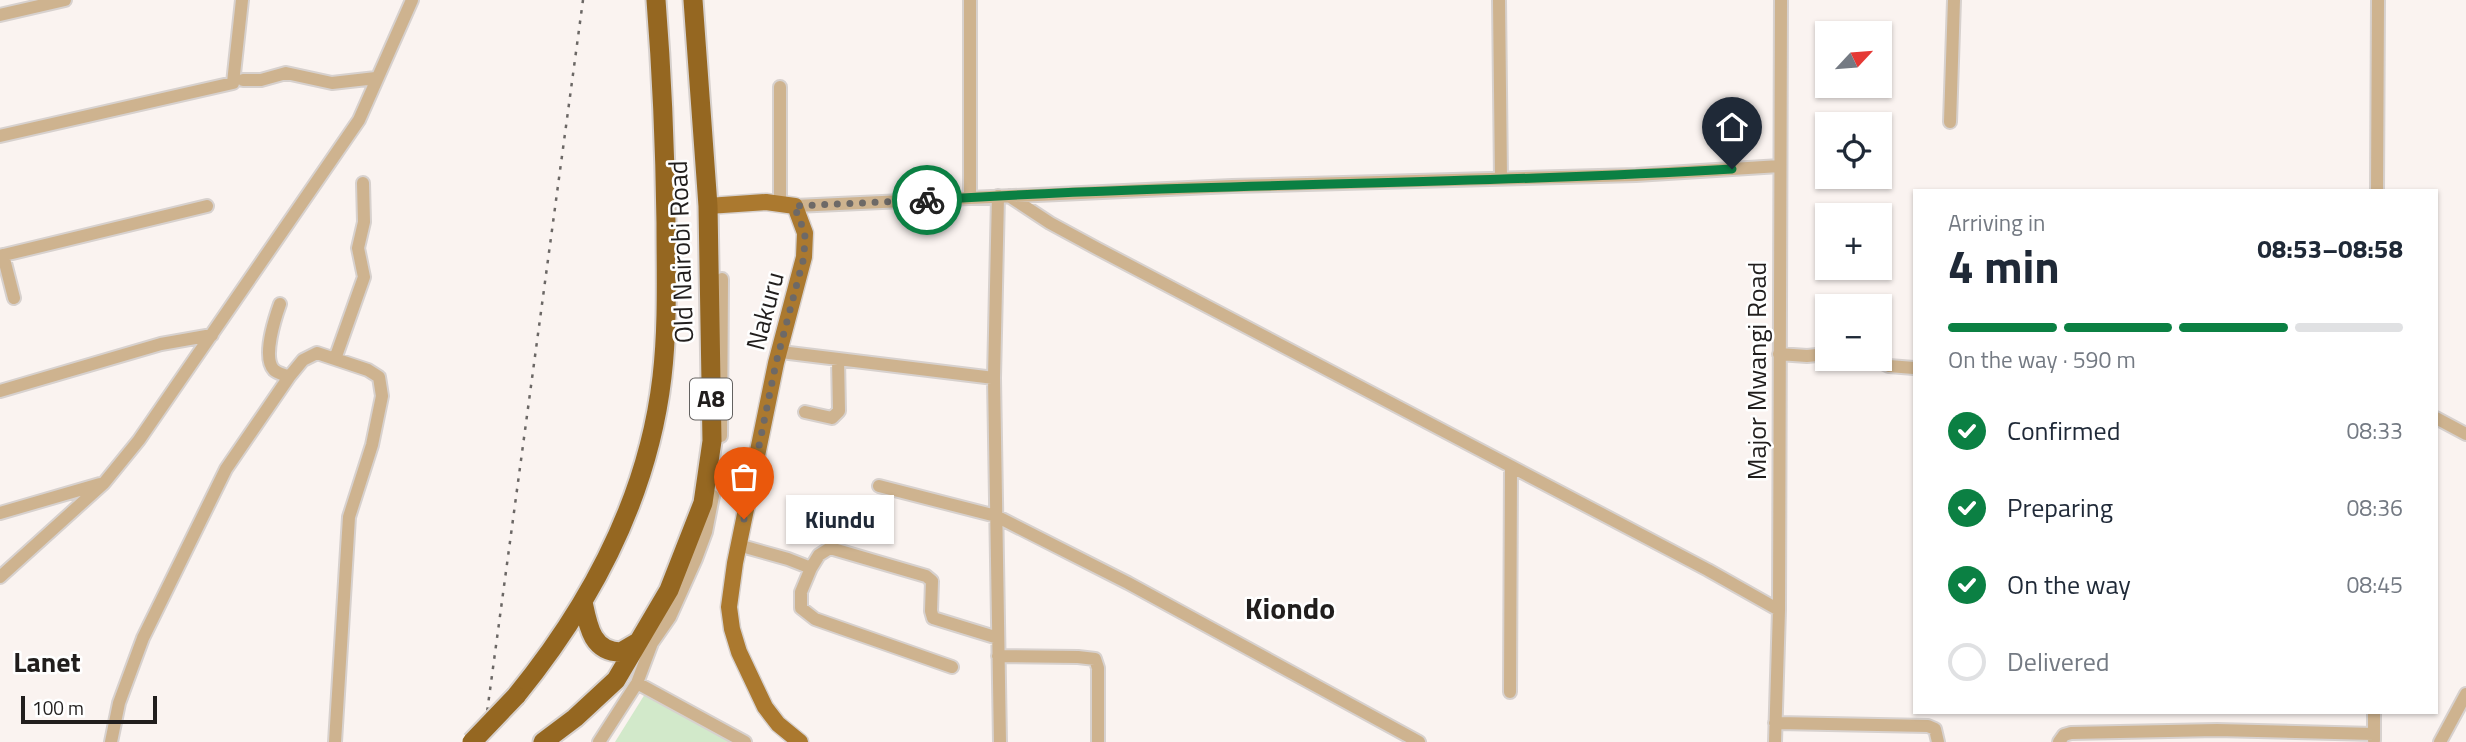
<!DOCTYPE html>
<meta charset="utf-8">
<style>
body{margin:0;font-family:"Titillium Web",sans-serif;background:#f2f2f3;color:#1f2937;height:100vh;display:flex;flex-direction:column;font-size:26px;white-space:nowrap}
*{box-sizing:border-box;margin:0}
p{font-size:23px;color:#747a83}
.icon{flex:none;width:38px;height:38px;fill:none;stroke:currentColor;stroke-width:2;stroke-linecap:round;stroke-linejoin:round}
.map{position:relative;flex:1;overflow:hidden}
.side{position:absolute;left:1913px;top:189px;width:525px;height:525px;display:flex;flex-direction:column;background:#fff;border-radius:0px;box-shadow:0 2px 5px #0004}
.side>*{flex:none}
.needle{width:46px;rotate:64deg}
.fabs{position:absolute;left:1815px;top:21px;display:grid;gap:14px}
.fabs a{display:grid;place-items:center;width:77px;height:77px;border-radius:0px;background:#fff;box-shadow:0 2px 5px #0004;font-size:35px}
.scale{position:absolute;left:21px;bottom:18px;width:136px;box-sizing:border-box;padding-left:7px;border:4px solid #211e1d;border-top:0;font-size:19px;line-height:24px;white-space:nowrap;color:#211e1d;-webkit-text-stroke:5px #fff;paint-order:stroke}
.pin{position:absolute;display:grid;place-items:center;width:60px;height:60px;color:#fff;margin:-72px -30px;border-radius:50% 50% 50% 0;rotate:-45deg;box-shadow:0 0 7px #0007}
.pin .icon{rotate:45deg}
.courier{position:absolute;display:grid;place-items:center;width:70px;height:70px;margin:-35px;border:5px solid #0b8043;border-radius:50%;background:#fff;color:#222;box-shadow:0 2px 9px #0007}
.bubble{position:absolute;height:49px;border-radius:0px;background:#fff;box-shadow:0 2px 5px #0004;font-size:23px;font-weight:700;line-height:49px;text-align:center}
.headline em{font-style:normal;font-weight:700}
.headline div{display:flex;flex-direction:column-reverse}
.headline{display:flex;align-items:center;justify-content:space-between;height:119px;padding:0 35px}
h1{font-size:46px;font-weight:700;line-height:52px}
.bar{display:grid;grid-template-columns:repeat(4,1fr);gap:10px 7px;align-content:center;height:84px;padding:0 35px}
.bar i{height:9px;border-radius:5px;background:#e0e1e3}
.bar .on{background:#0b8043}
.bar p{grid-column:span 4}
ol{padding:0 35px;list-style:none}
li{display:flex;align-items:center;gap:21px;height:77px}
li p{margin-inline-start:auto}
li .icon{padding:7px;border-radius:50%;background:#0b8043;color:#fff;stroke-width:4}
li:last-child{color:#747a83}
li i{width:38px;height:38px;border:4px solid #e0e1e3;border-radius:50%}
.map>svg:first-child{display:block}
.green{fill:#d2e9ca}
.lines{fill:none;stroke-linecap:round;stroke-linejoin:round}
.minor-casing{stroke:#d7d1ce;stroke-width:16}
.major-casing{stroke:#d7d1ce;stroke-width:19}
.highway-casing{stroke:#d7d1ce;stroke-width:23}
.minor{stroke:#ceb38f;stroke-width:12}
.major{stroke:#ab792f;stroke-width:16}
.highway{stroke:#956721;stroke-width:19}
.rail{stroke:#6b6765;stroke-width:2.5;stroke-dasharray:3.5 7;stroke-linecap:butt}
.highway-bridge-casing{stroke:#d7d1ce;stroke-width:23;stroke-linecap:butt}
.highway-bridge{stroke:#956721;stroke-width:19}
.done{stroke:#6d6967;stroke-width:7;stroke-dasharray:0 12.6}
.route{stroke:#0b8043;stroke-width:9}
.labels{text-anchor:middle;stroke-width:5;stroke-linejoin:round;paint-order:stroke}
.shield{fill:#fff;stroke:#646261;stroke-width:2}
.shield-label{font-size:24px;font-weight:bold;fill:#211e1d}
.street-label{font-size:26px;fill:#211e1d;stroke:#fff}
.neighbourhood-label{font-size:28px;font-weight:bold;fill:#211e1d;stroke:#fff}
.quarter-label{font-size:30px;font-weight:bold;fill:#211e1d;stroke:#fff}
</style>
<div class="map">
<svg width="2466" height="742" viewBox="0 0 2466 742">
<rect width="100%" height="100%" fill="#faf3f0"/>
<path class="green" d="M645,694L744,742H615Z"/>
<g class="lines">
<defs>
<path id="minor" d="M1499,0L1501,179
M0,15L65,0
M243,80H261L286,73L332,83L376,78
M780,87V204
M1950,122L1954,0
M0,136L233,83L242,0
M2377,191L2378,0
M998,196L994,378L1000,742
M1009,196L1050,223L1098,249L1708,570L1779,610
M970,197V0
M795,206L1232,186L1636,175L1780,166
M3,255L14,298
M0,256L207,206
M280,304C275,318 262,358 274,370C277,373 285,375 289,377
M781,352L994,378
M1779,354L1807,356L1827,354
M335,359L364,277L358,248L364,222L363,183
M1875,359L1889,366L1914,368
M0,391L161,344L212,335
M805,412L832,418L839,411L838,359
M2436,418L2466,434
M721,436L722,279
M879,486L996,516L1128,583L1419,742
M0,513L100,484
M738,545L788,559L811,568L819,555L830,548L926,576L932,581L931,611L933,618L998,638
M811,568L801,592V608L815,619L952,667
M0,577L104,483L139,440L359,120L412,0
M998,656L1078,657L1095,659L1098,668V742
M637,683L652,643L670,617L696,559L706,532L713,496
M1510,692L1511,467
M1775,723L1928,726L1935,729L1938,742
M2374,740V712
M111,742L119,703L143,638L226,469L289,377L303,360L317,353L368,370L379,377L382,396L372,445L349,517L335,742
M599,742L637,683L745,742
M1775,742L1779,610L1781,0
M2059,742L2064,735L2071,733L2217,730L2374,734
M2440,742L2466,694"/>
<path id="major" d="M708,206L766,202L795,206L805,233L804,257L776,363L735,563L729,607L732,629L739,652L765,707L778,724L800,742"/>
<path id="highway" d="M583,602C588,626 592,652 621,652L638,642
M516,696C591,604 648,497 662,377C668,326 666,274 666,223C665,148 662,75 656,0
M543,742L575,718L616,680L669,590L703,503L712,441L708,206L693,0"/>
</defs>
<use href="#minor" class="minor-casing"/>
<use href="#major" class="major-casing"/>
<use href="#highway" class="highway-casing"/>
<use href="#minor" class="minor"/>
<use href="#major" class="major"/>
<use href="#highway" class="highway"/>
<path class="rail" d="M483,742L583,0"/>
<defs>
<path id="highway-bridge" d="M472,742L516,696"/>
</defs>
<use href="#highway-bridge" class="highway-bridge-casing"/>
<use href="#highway-bridge" class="highway-bridge"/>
</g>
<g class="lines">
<path class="done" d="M744,519L776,363L804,257L805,233L794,206L927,200"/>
<path class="route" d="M927,200C1195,183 1464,185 1732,169"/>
</g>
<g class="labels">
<rect class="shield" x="690" y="378.5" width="42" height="41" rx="5"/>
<g class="shield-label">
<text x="711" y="407">A8</text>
</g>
<g class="street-label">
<text transform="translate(681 252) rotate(-92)" y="9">Old Nairobi Road</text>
<text transform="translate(765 311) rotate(-75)" y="9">Nakuru</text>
<text transform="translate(1757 371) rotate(-90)" y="9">Major Mwangi Road</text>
</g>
<g class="neighbourhood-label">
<text x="47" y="672">Lanet</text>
</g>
<g class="quarter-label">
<text x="1290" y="619">Kiondo</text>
</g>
</g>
</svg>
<div class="fabs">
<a><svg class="needle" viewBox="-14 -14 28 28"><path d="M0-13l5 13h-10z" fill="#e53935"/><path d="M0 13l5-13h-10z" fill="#747a83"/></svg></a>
<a><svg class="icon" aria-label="locate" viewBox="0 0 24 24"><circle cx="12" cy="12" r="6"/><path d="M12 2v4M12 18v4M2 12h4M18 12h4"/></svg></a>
<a>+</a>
<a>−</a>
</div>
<div class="scale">100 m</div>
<div class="pin" style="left:744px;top:519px;background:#ea580c"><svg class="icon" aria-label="bag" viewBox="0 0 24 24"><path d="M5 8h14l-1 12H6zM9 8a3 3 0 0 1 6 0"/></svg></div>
<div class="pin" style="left:1732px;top:169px;background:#1f2937"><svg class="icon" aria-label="home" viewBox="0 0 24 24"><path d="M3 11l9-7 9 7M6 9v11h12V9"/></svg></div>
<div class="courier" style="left:927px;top:200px"><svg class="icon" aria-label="bike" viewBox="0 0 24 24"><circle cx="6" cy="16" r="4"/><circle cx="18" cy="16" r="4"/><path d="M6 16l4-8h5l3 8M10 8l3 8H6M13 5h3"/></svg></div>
<div class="bubble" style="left:786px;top:495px;width:108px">Kiundu</div>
<section class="side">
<div class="headline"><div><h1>4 min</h1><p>Arriving in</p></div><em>08:53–08:58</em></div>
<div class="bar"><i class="on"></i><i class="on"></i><i class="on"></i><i></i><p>On the way · 590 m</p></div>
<ol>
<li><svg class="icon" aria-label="check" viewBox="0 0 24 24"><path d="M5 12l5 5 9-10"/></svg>Confirmed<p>08:33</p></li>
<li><svg class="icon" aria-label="check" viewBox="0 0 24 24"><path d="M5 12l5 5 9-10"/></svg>Preparing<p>08:36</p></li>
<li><svg class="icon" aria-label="check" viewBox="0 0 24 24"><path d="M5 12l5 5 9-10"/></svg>On the way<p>08:45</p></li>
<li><i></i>Delivered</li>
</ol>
</section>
</div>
